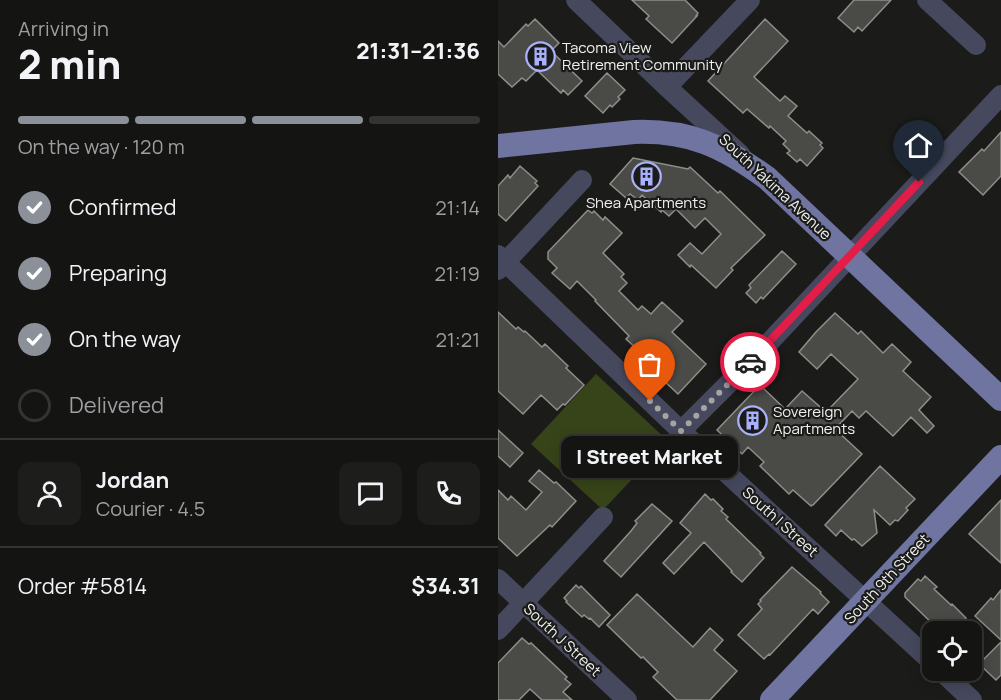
<!DOCTYPE html>
<meta charset="utf-8">
<style>
body{margin:0;font-family:Manrope,sans-serif;background:#1d1e1c;color:#f1f3f6;height:100vh;display:flex;flex-direction:column;font-size:22px;white-space:nowrap}
*{box-sizing:border-box;margin:0}
p{font-size:20px;color:#9d9fa0}
.icon{flex:none;width:33px;height:33px;fill:none;stroke:currentColor;stroke-width:2;stroke-linecap:round;stroke-linejoin:round}
.map{position:relative;flex:1;overflow:hidden}
.sheet{display:flex;flex-direction:column;background:#141513;width:498px}
.sheet>*{flex:none}
.fabs{position:absolute;left:424px;top:621px;display:grid;gap:12px}
.fabs a{display:grid;place-items:center;width:60px;height:60px;border-radius:12px;background:#141513;box-shadow:0 3px 15px #0003,0 0 0 2px #333433;font-size:30px}
.pin{position:absolute;display:grid;place-items:center;width:51px;height:51px;color:#fff;margin:-62px -26px;border-radius:50% 50% 50% 0;rotate:-45deg;box-shadow:0 0 6px #0007}
.pin .icon{rotate:45deg}
.courier{position:absolute;display:grid;place-items:center;width:60px;height:60px;margin:-30px;border:4px solid #e11d48;border-radius:50%;background:#fff;color:#222;box-shadow:0 2px 8px #0007}
.bubble{position:absolute;height:42px;border-radius:12px;background:#141513;box-shadow:0 3px 15px #0003,0 0 0 2px #333433;font-size:20px;font-weight:800;line-height:42px;text-align:center}
.headline em{font-style:normal;font-weight:800}
.headline div{display:flex;flex-direction:column-reverse}
.headline{display:flex;align-items:center;justify-content:space-between;height:102px;padding:0 18px}
h1{font-size:39px;font-weight:800;line-height:45px}
.bar{display:grid;grid-template-columns:repeat(4,1fr);gap:9px 6px;align-content:center;height:72px;padding:0 18px}
.bar i{height:8px;border-radius:4px;background:#333433}
.bar .active{background:#8c9099}
.bar p{grid-column:span 4}
.line{display:flex;align-items:center;gap:15px;padding:0 18px;border-top:2px solid #333433}
.line div{flex:1}
.round{display:grid;place-items:center;flex:none;width:63px;height:63px;border-radius:12px;background:#1d1e1c}
ol{padding:0 18px;list-style:none}
li{display:flex;align-items:center;gap:18px;height:66px}
li p{margin-inline-start:auto}
li .icon{padding:6px;border-radius:50%;background:#8c9099;color:#fff;stroke-width:4}
li:last-child{color:#9d9fa0}
li i{width:33px;height:33px;border:3px solid #333433;border-radius:50%}
main{display:flex;flex:1;min-height:0}
.map>svg:first-child{display:block}
.green{fill:#374419}
.building{fill:#4a4b47;stroke:#8d8f8b;stroke-width:1.5}
.lines{fill:none;stroke-linecap:round;stroke-linejoin:round}
.minor{stroke:#46485e;stroke-width:20}
.major{stroke:#6f74a0;stroke-width:24}
.done{stroke:#a5a6a4;stroke-width:6;stroke-dasharray:0 10.8}
.route{stroke:#e11d48;stroke-width:8}
.labels{text-anchor:middle;stroke-width:4.5;stroke-linejoin:round;paint-order:stroke}
.poi-label{font-size:15px;fill:#f0f1ef;stroke:#1b1c19;text-anchor:start}
.street-label{font-size:15px;fill:#f0f1ef;stroke:#1b1c19}
</style>
<main>
<section class="sheet">
<div class="headline"><div><h1>2 min</h1><p>Arriving in</p></div><em>21:31–21:36</em></div>
<div class="bar"><i class="active"></i><i class="active"></i><i class="active"></i><i></i><p>On the way · 120 m</p></div>
<ol>
<li><svg class="icon" aria-label="check" viewBox="0 0 24 24"><path d="M5 12l5 5 9-10"/></svg>Confirmed<p>21:14</p></li>
<li><svg class="icon" aria-label="check" viewBox="0 0 24 24"><path d="M5 12l5 5 9-10"/></svg>Preparing<p>21:19</p></li>
<li><svg class="icon" aria-label="check" viewBox="0 0 24 24"><path d="M5 12l5 5 9-10"/></svg>On the way<p>21:21</p></li>
<li><i></i>Delivered</li>
</ol>
<div class="line" style="height:108px"><a class="round"><svg class="icon" aria-label="person" viewBox="0 0 24 24"><circle cx="12" cy="8" r="4"/><path d="M4 21q1-7 8-7t8 7"/></svg></a><div><b>Jordan</b><p>Courier · 4.5</p></div><a class="round"><svg class="icon" aria-label="chat" viewBox="0 0 24 24"><path d="M4 5h16v11H9l-5 4z"/></svg></a><a class="round"><svg class="icon" aria-label="phone" viewBox="0 0 24 24"><path d="M5 4h4l2 5-3 2q2 4 5 5l2-3 5 2v4C11 20 4 13 5 4z"/></svg></a></div>
<div class="line" style="height:78px"><div>Order #5814</div><b>$34.31</b></div>
</section>
<div class="map">
<svg width="503" height="700" viewBox="0 0 503 700">
<rect width="100%" height="100%" fill="#1b1c19"/>
<path class="green" d="M98,374L170,441L105,510L33,444Z"/>
<path class="building" d="M134,0H187L200,13L198,16H199L174,43L148,19L151,16Z
M356,0H393L364,31L360,27L356,32L340,18Z
M37,19L61,43L53,51L84,81L70,95L65,90L63,93L39,70L28,81L24,78L14,87L0,74V41L6,47L28,24L30,26Z
M267,19L290,41L256,77L282,101L287,96L299,106L290,116L309,133L311,131L324,143L322,145L325,148L309,166L302,159L299,162L289,153L292,151L285,144L288,141L272,126L271,128L249,109L245,113L210,81Z
M109,73L127,90L120,97L122,99L114,107L112,105L105,113L87,96Z
M503,132V176L485,195L461,172L484,149L486,151Z
M135,158L190,169L192,167L220,193L222,191L267,235L233,268L235,270L218,288L193,265L192,267L180,255L192,243L204,254L223,234L207,218L197,228L178,209L171,216L164,210L163,212L144,195L140,200L132,194L128,198L112,184Z
M22,166L39,181L37,183L40,186L8,221L0,214V186L10,175L12,178Z
M90,210L94,213L96,211L105,220L107,217L124,233L105,253L126,274L123,277L129,283L121,291L140,310L144,306L153,314L164,302L185,321L174,332L208,364L180,394L146,362L150,359L128,339L131,336L97,301L98,300L79,281L72,289L54,273L59,268L50,259V252Z
M284,251L298,264L265,299L263,297L258,303L248,293L253,288L251,285Z
M0,312L18,329L20,327L26,332L27,331L44,347L47,344L70,366L68,368L86,385L67,405L65,404L59,410L43,395L25,414L0,391Z
M337,313L360,334L363,331L385,353L394,344L413,362L405,371L433,397L421,410L436,426L429,433L413,417L395,436L368,411L361,418L354,411L337,429L364,454L315,505H314L313,506L295,490L291,494L262,466L266,462L250,447L244,454L219,430L262,385L287,409L304,391L328,412L360,379L333,354L319,369L301,352L318,332Z
M0,430L25,453L12,467L0,456Z
M382,466L417,499L408,508L410,510L400,521L397,520L392,525L376,510L379,533L364,546L356,539L354,540L343,530L338,536L327,525Z
M41,470L56,483L58,482L78,501L54,527L52,525L19,556L0,538V490L10,500L13,496L28,510L44,492L31,481Z
M207,494L213,500L215,499L225,509L223,511L230,517L228,519L263,553L262,554L266,558L244,582L233,572L234,571L206,542L176,574L165,563L193,533L182,523Z
M503,500V563L471,534Z
M154,504L174,521L123,577L106,561L133,531L139,523L137,521Z
M294,567L323,592L322,593L331,602L320,614L315,609L272,655L271,654L266,659L240,635L264,609L260,604L263,601L262,600Z
M427,576L439,587L436,589L453,605L454,604L468,618L456,632H443L407,597V593L420,579L423,581Z
M78,585L81,588L83,586L112,615L101,627L92,618L91,619L86,615L84,617L68,602L69,601L66,598Z
M503,590V640L477,616L493,598L495,600Z
M139,594L195,647L212,628L225,640L216,650L239,671L212,700H179L155,677L160,672L145,657L143,658L109,625Z
M24,638L31,644L33,643L69,677L67,679L73,684L65,692L74,700H44L32,689L21,700H0V663Z
M503,642V675L498,680L481,664Z"/>
<g class="lines">
<path class="minor" d="M78,0L169,87L242,154
M429,0L478,45
M169,87L252,0
M0,255L183,431L435,663
M0,270L84,180
M183,431L267,347L503,95
M0,579L129,700
M0,630L105,517
M442,670L474,700"/>
<path class="major" d="M0,146L136,132C191,130 225,146 269,178L503,399
M274,700L503,457"/>
</g>
<g class="lines">
<path class="done" d="M152,401L183,431L252,362"/>
<path class="route" d="M252,362L421,182"/>
</g>
<defs>
<symbol id="building-ring" viewBox="-11 -11 22 22"><circle r="9.5" fill="#1b1c19" stroke="#a9b0fc" stroke-width="1.5"/><path d="M-4-6H4V6H1V3H-1V6H-4ZM-2.5-4.3h1.7v1.8h-1.7ZM.8-4.3h1.7v1.8H.8ZM-2.5-1h1.7V.8h-1.7ZM.8-1h1.7V.8H.8Z" fill="#a9b0fc"/></symbol>
</defs>
<g fill-rule="evenodd">
<use href="#building-ring" x="26" y="40" width="33" height="33"/>
<use href="#building-ring" x="132" y="160" width="33" height="33"/>
<use href="#building-ring" x="238" y="404" width="33" height="33"/>
</g>
<g class="labels">
<g class="poi-label">
<text x="64" y="53">Tacoma View<tspan x="64" dy="17">Retirement Community</tspan></text>
<text x="148" y="208" text-anchor="middle">Shea Apartments</text>
<text x="275" y="417">Sovereign<tspan x="275" dy="17">Apartments</tspan></text>
</g>
<g class="street-label">
<text transform="translate(277 187) rotate(43)" y="5">South Yakima Avenue</text>
<text transform="translate(282 522) rotate(42)" y="5">South I Street</text>
<text transform="translate(389 579) rotate(-47)" y="5">South 9th Street</text>
<text transform="translate(64 640) rotate(43)" y="5">South J Street</text>
</g>
</g>
</svg>
<div class="fabs">
<a><svg class="icon" aria-label="locate" viewBox="0 0 24 24"><circle cx="12" cy="12" r="6"/><path d="M12 2v4M12 18v4M2 12h4M18 12h4"/></svg></a>
</div>
<div class="pin" style="left:152px;top:401px;background:#ea580c"><svg class="icon" aria-label="bag" viewBox="0 0 24 24"><path d="M5 8h14l-1 12H6zM9 8a3 3 0 0 1 6 0"/></svg></div>
<div class="pin" style="left:421px;top:182px;background:#1f2937"><svg class="icon" aria-label="home" viewBox="0 0 24 24"><path d="M3 11l9-7 9 7M6 9v11h12V9"/></svg></div>
<div class="courier" style="left:252px;top:362px"><svg class="icon" aria-label="car" viewBox="0 0 24 24"><path d="M5 17H2v-5l4-1 3-4h7l3 4 3 1v5h-3M9 17h6M6 11h13"/><circle cx="7" cy="17" r="2"/><circle cx="17" cy="17" r="2"/></svg></div>
<div class="bubble" style="left:63px;top:436px;width:177px">I Street Market</div>
</div>
</main>
